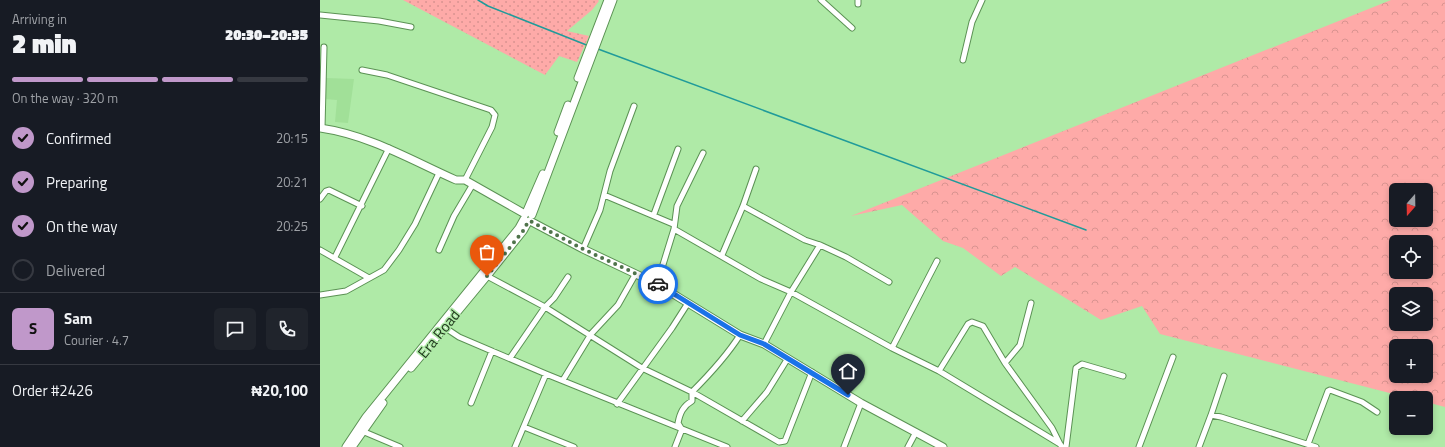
<!DOCTYPE html>
<meta charset="utf-8">
<style>
body{margin:0;font-family:"Titillium Web",sans-serif;background:#20242c;color:#f1f3f6;height:100vh;display:flex;flex-direction:column;font-size:15px;white-space:nowrap}
*{box-sizing:border-box;margin:0}
p{font-size:13px;color:#9ea1a6}
.icon{flex:none;width:22px;height:22px;fill:none;stroke:currentColor;stroke-width:2;stroke-linecap:round;stroke-linejoin:round}
.map{position:relative;flex:1;overflow:hidden}
.panel{display:flex;flex-direction:column;background:#171b24;width:320px}
.panel>*{flex:none}
.needle{width:26px;rotate:200deg}
.tools{position:absolute;left:1069px;top:183px;display:grid;gap:8px}
.tools a{display:grid;place-items:center;width:44px;height:44px;border-radius:6px;background:#171b24;box-shadow:0 2px 6px #0003;font-size:20px}
.pin{position:absolute;display:grid;place-items:center;width:34px;height:34px;color:#fff;margin:-41px -17px;border-radius:50% 50% 50% 0;rotate:-45deg;box-shadow:0 0 4px #0007}
.pin .icon{rotate:45deg}
.courier{position:absolute;display:grid;place-items:center;width:40px;height:40px;margin:-20px;border:3px solid #1a73e8;border-radius:50%;background:#fff;color:#222;box-shadow:0 1px 5px #0007}
.summary em{font-style:normal;font-weight:800}
.summary div{display:flex;flex-direction:column-reverse}
.summary{display:flex;align-items:center;justify-content:space-between;height:68px;padding:0 12px}
h1{font-size:26px;font-weight:800;line-height:30px}
.bar{display:grid;grid-template-columns:repeat(4,1fr);gap:6px 4px;align-content:center;height:48px;padding:0 12px}
.bar i{height:5px;border-radius:3px;background:#363941}
.bar .active{background:#c098ca}
.bar p{grid-column:span 4}
.line{display:flex;align-items:center;gap:10px;padding:0 12px;border-top:1px solid #363941}
.line div{flex:1}
.round{display:grid;place-items:center;flex:none;width:42px;height:42px;border-radius:6px;background:#20242c}
ol{padding:0 12px;list-style:none}
li{display:flex;align-items:center;gap:12px;height:44px}
li p{margin-inline-start:auto}
li .icon{padding:4px;border-radius:50%;background:#c098ca;color:#111;stroke-width:4}
li:last-child{color:#9ea1a6}
li i{width:22px;height:22px;border:2px solid #363941;border-radius:50%}
main{display:flex;flex:1;min-height:0}
.map>svg:first-child{display:block}
.built{fill:#a1e098}
.grass{fill:url(#grass-dots)}
.forest{fill:url(#forest-crowns);fill-rule:evenodd}
.lines{fill:none;stroke-linecap:round;stroke-linejoin:round}
.stream{stroke:#209b9a;stroke-width:1.5}
.minor-casing{stroke:#5b9254;stroke-width:7}
.tertiary-casing{stroke:#5b9254;stroke-width:9}
.secondary-casing{stroke:#5b9254;stroke-width:9}
.minor{stroke:#fff;stroke-width:5}
.tertiary{stroke:#fff;stroke-width:7}
.secondary{stroke:#fff;stroke-width:7}
.done{stroke:#4f734b;stroke-width:4;stroke-dasharray:0 7.2}
.route{stroke:#1a73e8;stroke-width:5}
.labels{text-anchor:middle;stroke-width:3;stroke-linejoin:round;paint-order:stroke}
.street-label{font-size:15px;fill:#1c3319;stroke:#afeaa7}
</style>
<main>
<section class="panel">
<div class="summary"><div><h1>2 min</h1><p>Arriving in</p></div><em>20:30–20:35</em></div>
<div class="bar"><i class="active"></i><i class="active"></i><i class="active"></i><i></i><p>On the way · 320 m</p></div>
<ol>
<li><svg class="icon" aria-label="check" viewBox="0 0 24 24"><path d="M5 12l5 5 9-10"/></svg>Confirmed<p>20:15</p></li>
<li><svg class="icon" aria-label="check" viewBox="0 0 24 24"><path d="M5 12l5 5 9-10"/></svg>Preparing<p>20:21</p></li>
<li><svg class="icon" aria-label="check" viewBox="0 0 24 24"><path d="M5 12l5 5 9-10"/></svg>On the way<p>20:25</p></li>
<li><i></i>Delivered</li>
</ol>
<div class="line" style="height:72px"><b class="round" style="background:#c098ca;color:#111">S</b><div><b>Sam</b><p>Courier · 4.7</p></div><a class="round"><svg class="icon" aria-label="chat" viewBox="0 0 24 24"><path d="M4 5h16v11H9l-5 4z"/></svg></a><a class="round"><svg class="icon" aria-label="phone" viewBox="0 0 24 24"><path d="M5 4h4l2 5-3 2q2 4 5 5l2-3 5 2v4C11 20 4 13 5 4z"/></svg></a></div>
<div class="line" style="height:52px"><div>Order #2426</div><b>₦20,100</b></div>
</section>
<div class="map">
<svg width="1125" height="447" viewBox="0 0 1125 447">
<defs>
<pattern id="grass-dots" width="8" height="8" patternUnits="userSpaceOnUse"><rect width="8" height="8" fill="#feaaa8"/><path d="M2 2h.1M6 6h.1" fill="none" stroke="#d99390" stroke-width="1.8" stroke-linecap="round"/></pattern>
<pattern id="forest-crowns" width="20" height="18" patternUnits="userSpaceOnUse"><rect width="20" height="18" fill="#feaaa8"/><path d="M2 6a3 3 0 1 1 6 0M12 15a3 3 0 1 1 6 0" fill="none" stroke="#d99390"/></pattern>
</defs>
<rect width="100%" height="100%" fill="#afeaa7"/>
<path class="built" d="M6,78L34,79L28,123L15,122L17,100L5,99Z"/>
<path class="grass" d="M83,0H278L279,1L272,10L247,31L269,36L257,62L239,56L225,75Z"/>
<path class="forest" d="M1071,0H1125V407L1106,402V398H1089L840,334L822,306L781,320L695,267L681,276L643,248L623,241L582,205L531,216ZM1076,190H1106V220H1076ZM1076,242H1106V272H1076ZM1076,294H1106V324H1076ZM1076,346H1106V376H1076Z"/>
<g class="lines">
<path class="stream" d="M158,0L168,6L269,46
M278,49L766,230"/>
<defs>
<path id="minor" d="M501,0L532,28
M538,0V4
M0,15L59,21L91,27
M643,60L652,22L662,0
M42,70L67,75L171,110L175,115L172,127L145,180
M2,128L4,47
M284,195L353,224
M0,199L6,191L9,190L42,206
M423,206L485,240L500,245L526,257L569,282
M334,214L358,149
M354,229L441,279L471,292L572,348L619,371L740,444L742,447
M263,249L280,210L290,171L314,106
M0,250L49,278
M119,250L134,216L153,184
M402,255L423,206L436,169
M15,257L69,148
M167,276L225,307L322,368L372,392L459,442L465,441L492,372
M337,284L354,229L357,206L383,153
M0,295L26,291L64,270L79,250L95,224L119,173
M124,327L139,337L226,374L407,447
M444,344L471,292L500,245
M572,348L617,261
M190,358L225,307L234,298L248,277
M685,363L700,345L711,303
M619,371L648,324L652,322L663,326L685,363L732,428L740,444
M243,380L271,334L298,305L315,275
M151,403L172,351
M297,404L352,328L368,303
M891,415L904,376
M422,421L447,392L468,358
M204,427L254,447
M361,428L358,423C360,413 363,406 372,401V392C390,374 406,357 420,335
M42,431L80,447
M988,444L1008,391L1010,390L1042,402L1057,412
M195,447L226,374
M355,447L362,429
M524,447L541,403
M588,447L596,432
M746,447L756,368L762,364L803,376
M819,447L853,357
M879,447L891,415L901,417L996,447"/>
<path id="tertiary" d="M0,128C49,135 91,160 136,180H145L205,214
M210,221L263,249L337,284L420,335L444,344L541,403L623,447"/>
<path id="secondary" d="M258,78L288,0
M238,132L248,105
M206,213L223,174
M212,215L293,0
M91,368L167,276L203,231L208,222
M26,447L46,417L199,228L204,219
M32,447L63,403"/>
</defs>
<use href="#minor" class="minor-casing"/>
<use href="#tertiary" class="tertiary-casing"/>
<use href="#secondary" class="secondary-casing"/>
<use href="#minor" class="minor"/>
<use href="#tertiary" class="tertiary"/>
<use href="#secondary" class="secondary"/>
</g>
<g class="lines">
<path class="done" d="M167,276L203,231L208,222L210,221L263,249L338,284"/>
<path class="route" d="M338,284L420,335L444,344L528,395"/>
</g>
<g class="labels">
<g class="street-label">
<text transform="translate(119 334) rotate(-51)" y="5">Era Road</text>
</g>
</g>
</svg>
<div class="tools">
<a><svg class="needle" viewBox="-14 -14 28 28"><path d="M0-13l5 13h-10z" fill="#e53935"/><path d="M0 13l5-13h-10z" fill="#9ea1a6"/></svg></a>
<a><svg class="icon" aria-label="locate" viewBox="0 0 24 24"><circle cx="12" cy="12" r="6"/><path d="M12 2v4M12 18v4M2 12h4M18 12h4"/></svg></a>
<a><svg class="icon" aria-label="layers" viewBox="0 0 24 24"><path d="M12 4l9 5-9 5-9-5zM3 14l9 5 9-5"/></svg></a>
<a>+</a>
<a>−</a>
</div>
<div class="pin" style="left:167px;top:276px;background:#ea580c"><svg class="icon" aria-label="bag" viewBox="0 0 24 24"><path d="M5 8h14l-1 12H6zM9 8a3 3 0 0 1 6 0"/></svg></div>
<div class="pin" style="left:528px;top:395px;background:#1f2937"><svg class="icon" aria-label="home" viewBox="0 0 24 24"><path d="M3 11l9-7 9 7M6 9v11h12V9"/></svg></div>
<div class="courier" style="left:338px;top:284px"><svg class="icon" aria-label="car" viewBox="0 0 24 24"><path d="M5 17H2v-5l4-1 3-4h7l3 4 3 1v5h-3M9 17h6M6 11h13"/><circle cx="7" cy="17" r="2"/><circle cx="17" cy="17" r="2"/></svg></div>
</div>
</main>
